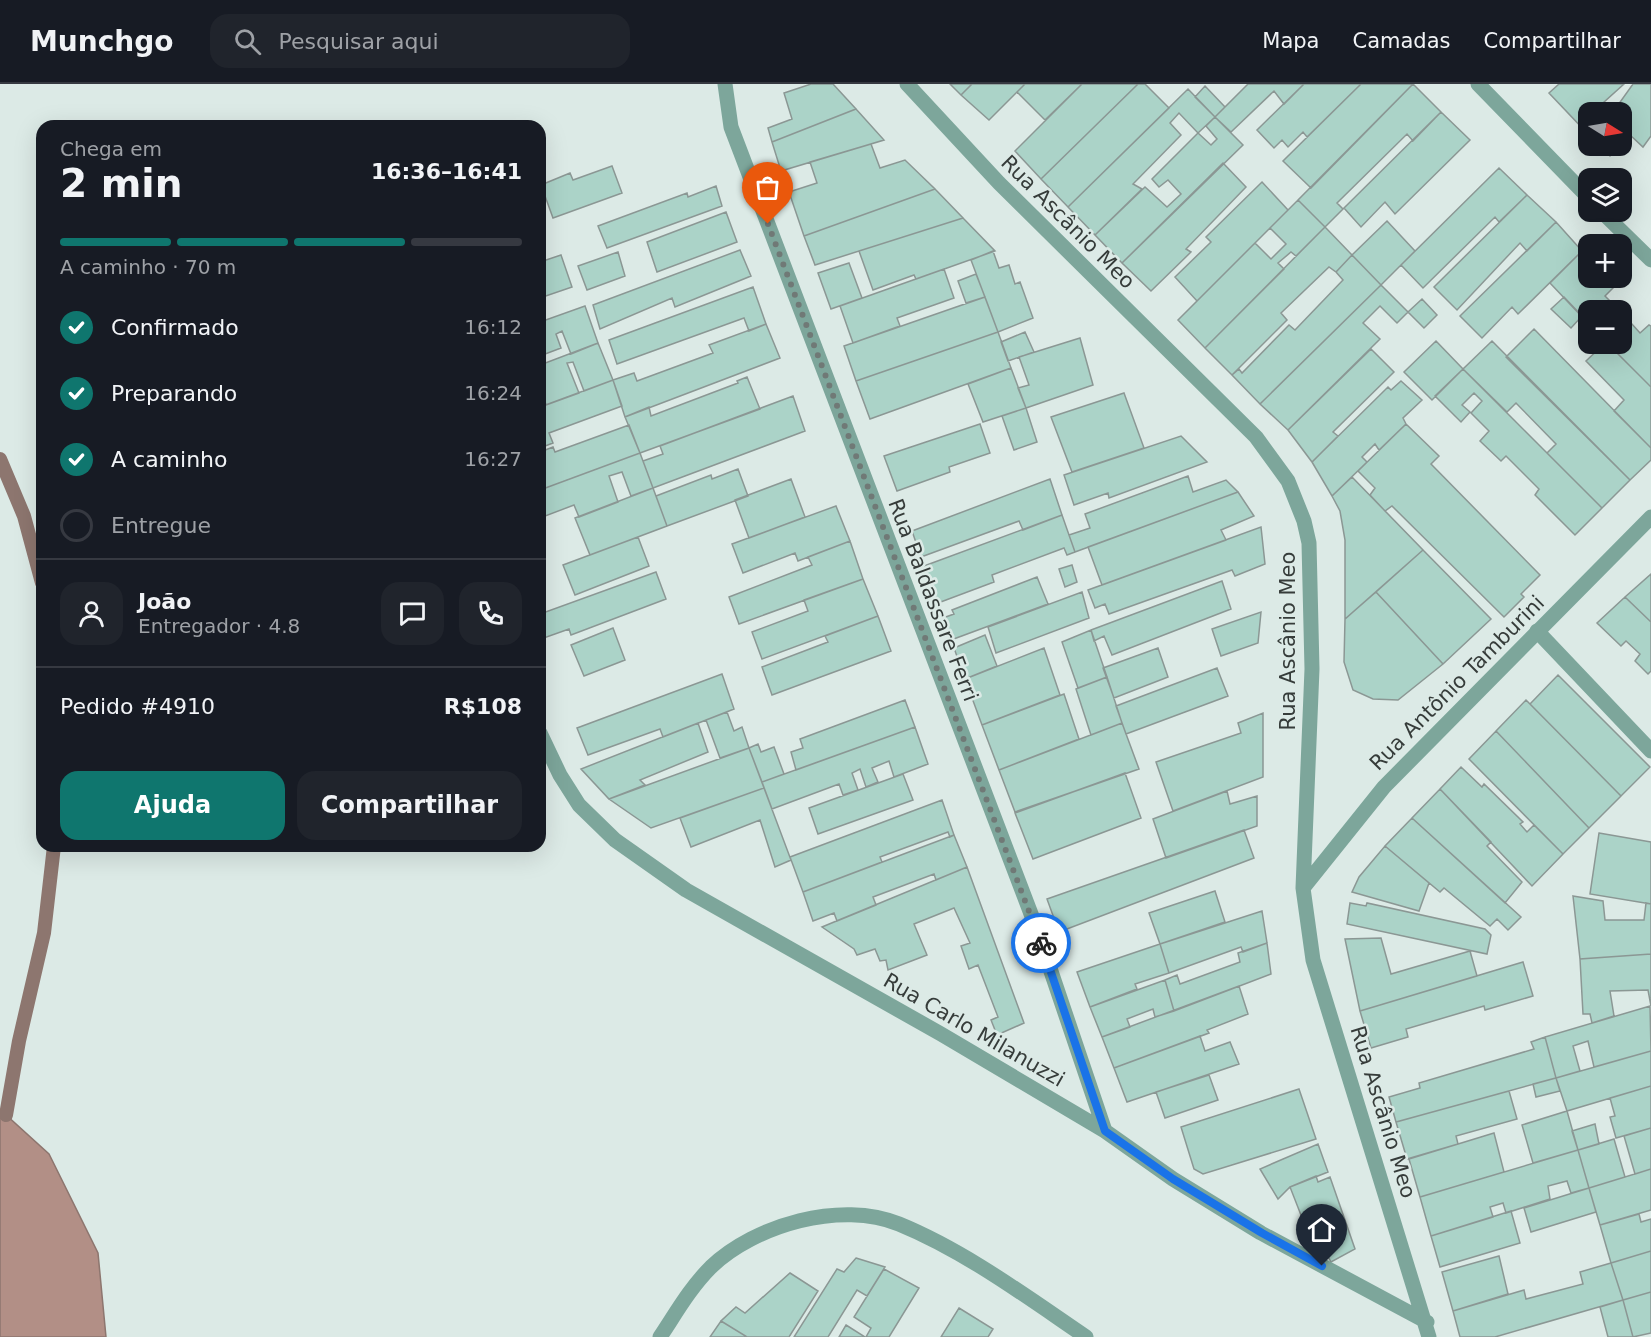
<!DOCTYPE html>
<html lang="pt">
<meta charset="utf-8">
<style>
body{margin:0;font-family:"DejaVu Sans",sans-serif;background:#20242c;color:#f1f3f6;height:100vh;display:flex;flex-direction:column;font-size:22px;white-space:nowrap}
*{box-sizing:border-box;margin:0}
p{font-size:20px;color:#9ea1a6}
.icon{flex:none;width:33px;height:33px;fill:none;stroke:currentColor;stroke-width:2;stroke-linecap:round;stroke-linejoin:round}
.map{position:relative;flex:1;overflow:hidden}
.side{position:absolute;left:36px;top:36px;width:510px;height:732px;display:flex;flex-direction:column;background:#171b24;border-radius:18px;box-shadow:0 6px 24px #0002}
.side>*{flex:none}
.needle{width:39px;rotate:101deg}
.buttons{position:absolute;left:1578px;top:18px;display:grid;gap:12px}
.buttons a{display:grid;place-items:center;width:54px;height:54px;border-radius:12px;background:#171b24;box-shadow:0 6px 24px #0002;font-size:30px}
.pin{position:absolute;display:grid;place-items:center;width:51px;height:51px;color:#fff;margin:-62px -26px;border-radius:50% 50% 50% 0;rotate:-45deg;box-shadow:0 0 6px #0007}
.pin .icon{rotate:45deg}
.courier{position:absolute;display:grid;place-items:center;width:60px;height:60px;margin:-30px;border:4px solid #1a73e8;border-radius:50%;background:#fff;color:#222;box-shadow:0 2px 8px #0007}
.headline em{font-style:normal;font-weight:600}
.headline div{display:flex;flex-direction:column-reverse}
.headline{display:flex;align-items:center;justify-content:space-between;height:102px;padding:0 24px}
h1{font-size:39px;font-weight:600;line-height:45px}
.bar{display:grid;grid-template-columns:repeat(4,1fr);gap:9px 6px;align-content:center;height:72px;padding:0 24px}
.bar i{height:8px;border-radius:4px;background:#363941}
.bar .selected{background:#0f766e}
.bar p{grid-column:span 4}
.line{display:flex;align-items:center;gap:15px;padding:0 24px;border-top:2px solid #363941}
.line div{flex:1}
.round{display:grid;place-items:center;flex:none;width:63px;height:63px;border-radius:18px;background:#20242c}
ol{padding:0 24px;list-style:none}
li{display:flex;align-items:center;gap:18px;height:66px}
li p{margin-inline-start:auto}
li .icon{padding:6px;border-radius:50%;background:#0f766e;color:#fff;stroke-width:4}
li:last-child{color:#9ea1a6}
li i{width:33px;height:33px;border:3px solid #363941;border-radius:50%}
.button{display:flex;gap:12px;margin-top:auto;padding:12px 24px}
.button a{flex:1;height:69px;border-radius:18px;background:#0f766e;color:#fff;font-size:24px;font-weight:600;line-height:69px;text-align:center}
.button a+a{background:#20242c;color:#f1f3f6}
header{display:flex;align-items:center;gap:36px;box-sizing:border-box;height:84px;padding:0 30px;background:#171b24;border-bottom:2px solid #363941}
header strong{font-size:28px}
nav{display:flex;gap:33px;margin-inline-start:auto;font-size:21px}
.search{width:420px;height:54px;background:#20242c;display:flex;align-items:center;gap:15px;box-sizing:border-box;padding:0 21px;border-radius:18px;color:#9ea1a6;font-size:22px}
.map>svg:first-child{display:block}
.water{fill:#b28f86;stroke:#8d766f;stroke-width:1.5}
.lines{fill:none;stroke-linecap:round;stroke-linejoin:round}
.stream{stroke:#8d766f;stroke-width:14}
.building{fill:#abd3c8;stroke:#8b9794;stroke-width:1.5}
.service{stroke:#7da69b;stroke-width:15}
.minor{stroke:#7da69b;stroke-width:15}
.done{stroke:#707976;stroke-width:6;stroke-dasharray:0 10.8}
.route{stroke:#1a73e8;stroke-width:8}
.labels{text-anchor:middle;stroke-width:5;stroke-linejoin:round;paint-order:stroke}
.street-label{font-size:21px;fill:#363c3a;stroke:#dceae6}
</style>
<header>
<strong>Munchgo</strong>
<div class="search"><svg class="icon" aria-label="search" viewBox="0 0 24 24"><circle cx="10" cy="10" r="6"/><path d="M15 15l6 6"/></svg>Pesquisar aqui</div>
<nav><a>Mapa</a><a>Camadas</a><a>Compartilhar</a></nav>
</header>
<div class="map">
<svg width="1651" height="1253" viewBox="0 0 1651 1253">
<rect width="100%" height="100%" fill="#dceae6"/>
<path class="water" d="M0,1029L6,1031L49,1070L98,1169L106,1253H0Z"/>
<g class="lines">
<path class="stream" d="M0,375L24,432L42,499
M6,1031L19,957L44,849L54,762"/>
</g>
<path class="building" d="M811,0H833L856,25L772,58L768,44L792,35L784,9Z
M950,0H972L961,11Z
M972,0H1025L989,36L961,11Z
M1025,0H1082L1045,36L1017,8Z
M1082,0H1138L1041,95L1015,67Z
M1138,0H1145L1169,24L1068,123L1041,95Z
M1248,0H1304L1284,20L1274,7L1231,48L1215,33Z
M1304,0H1361L1307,53L1303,48L1288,63L1282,56L1274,64L1257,46Z
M1361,0H1413L1311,104L1283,77Z
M1413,0L1441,28L1413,57L1407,50L1337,119L1343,125L1325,143L1298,116Z
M1559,0H1624L1603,19L1609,24L1606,28H1588V50L1549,9Z
M1633,0H1651V52L1643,63L1628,49L1622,57V28H1613Z
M1205,2L1225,23L1215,33L1195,13Z
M1188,5L1215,33L1198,49L1179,29L1170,39L1181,51L1133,100L1142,105L1095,151L1068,123Z
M856,25L884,56L781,87L772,58Z
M1441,28L1470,56L1395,130L1385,118L1361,143L1344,124Z
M1215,33L1243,61L1122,179L1095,151L1145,103L1167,123L1181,110L1168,96L1159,103L1152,95L1198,49L1211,61L1217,55L1206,42Z
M871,60L880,84L905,76L935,105L804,152L789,108L817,99L810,78Z
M1599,62H1618L1610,72Z
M1223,79L1246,103L1186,165L1191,168L1151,207L1122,179Z
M612,82L622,109L553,134L541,101L570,89L573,96Z
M1499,84L1527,111L1499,138L1495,133L1423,204L1401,181Z
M1262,98L1288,126L1197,217L1175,193L1211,158L1206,153Z
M716,102L722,122L607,164L598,142L687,109L688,113Z
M935,105L963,134L815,181L804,152Z
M1527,111L1556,138L1527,167L1520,159L1457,226L1434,203Z
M1298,116L1325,143L1296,172L1291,168L1278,179L1284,185L1205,264L1178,236L1255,159L1271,175L1286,160L1270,144Z
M726,128L737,158L657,188L647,158Z
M963,134L995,167L916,195L914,191L873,206L859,167Z
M1387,137L1415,167L1381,201L1352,171Z
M1556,138L1582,167L1518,230L1512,223L1482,254L1460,232Z
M1325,143L1352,171L1336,188L1329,183L1281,229L1287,236L1232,291L1205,264Z
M740,166L751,192L675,223L672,214L600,245L593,221Z
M993,167L999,184L1009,181L1015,200L1020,198L1033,234L998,248L971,176Z
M1582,167L1588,174V194H1606L1614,203L1605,212L1619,226H1588V239L1550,199Z
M618,168L625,192L587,206L578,182Z
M561,171L572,203L540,214V178Z
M1352,171L1381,201L1260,320L1232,291L1239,285L1242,289L1289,241L1295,246L1343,196L1336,188Z
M849,179L862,214L831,225L818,189Z
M944,185L954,214L897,234L900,242L853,259L840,222Z
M976,190L985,213L966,219L958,197Z
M1381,201L1408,228L1397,239L1380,222L1363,239L1380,255L1288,346L1260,320Z
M753,203L766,240L749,247L744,234L617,280L609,256Z
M985,213L998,248L856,297L844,262Z
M1564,213L1582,232L1571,244L1551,225Z
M1422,215L1437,231L1424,244L1408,228Z
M585,222L598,259L571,270L562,247L556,250L561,264L540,272V238Z
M1622,229L1640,249L1649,241L1651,242V303L1608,260H1622Z
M766,240L780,274L625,333L613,296L634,289L637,297L713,269L709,261Z
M1534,245L1651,364V376L1630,396L1506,273Z
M998,248L1011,284L870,335L856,297Z
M1025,248L1034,268L1008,277L1001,258Z
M1080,254L1093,301L1026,324L1018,304L1029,301L1019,273Z
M1436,257L1463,285L1432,316L1404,288Z
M1492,257L1630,396L1602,424L1547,369L1556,360L1516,319L1507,328L1463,285Z
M598,259L613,296L584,307L573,278L567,279L579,309L546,321L543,311L540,312V281Z
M1604,260H1608L1651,303V364L1614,327L1624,316L1586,277Z
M1371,265L1394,288L1333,348L1338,352L1312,378L1288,346Z
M1011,284L1026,324L983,338L968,300Z
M1463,285L1602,424L1575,451L1535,411L1539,405L1506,372L1501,377L1480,357L1489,347L1471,329L1482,317L1474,309L1462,321L1470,328L1461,338L1435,312Z
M747,293L760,325L640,369L625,333L649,323L651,332L738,299L737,297Z
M613,296L622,322L549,349L553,359L540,364V323Z
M1401,297L1422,316L1403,334L1406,340L1379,366L1375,360L1362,373L1367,378L1332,412L1312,378L1388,303L1391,306Z
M1124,309L1144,364L1072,388L1051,333Z
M793,312L805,347L653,404L643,377L663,370L660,362Z
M1026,324L1037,358L1014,366L1002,332Z
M980,340L990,369L949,383L950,388L897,407L884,372Z
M1406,340L1439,372L1431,380L1540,491L1521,510L1524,513L1504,533L1392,422L1385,427L1370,411L1375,404L1358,387Z
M629,341L640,369L540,406V368L553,363L555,368Z
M1181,352L1207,378L1109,414L1108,409L1074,421L1064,391Z
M640,369L653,404L631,412L622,388L609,392L618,418L579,433L574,421L540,434V406Z
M738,385L748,412L667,442L656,412L711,391L712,395Z
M1188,392L1193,408L1226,396L1238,408L1075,468L1069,451L1090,444L1085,430Z
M1352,393L1423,466L1345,535V456L1340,427L1332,412Z
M791,395L805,433L749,454L735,416Z
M1050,395L1062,431L1023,446L1019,437L921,473L912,447Z
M653,404L667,442L590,471L575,434Z
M1238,408L1254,432L1221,446L1226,456L1102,501L1088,463Z
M836,422L850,457L798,477L795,469L743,489L732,460Z
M1062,431L1075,468L1067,471L1064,464L992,491L994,498L938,519L924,482Z
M1261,443L1265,480L1235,492L1232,486L1109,530L1105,520L1095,524L1088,506Z
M638,453L649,482L575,511L563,481Z
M850,457L863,495L739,540L729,513L812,481L808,473Z
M1423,466L1491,535L1443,580L1376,508Z
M1072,481L1077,498L1065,503L1059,485Z
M656,488L666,515L571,551L569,545L541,555L540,530Z
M1651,490V538L1625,513Z
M1037,493L1048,520L951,556L943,534L954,530L952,526Z
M863,495L878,532L762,575L752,548L808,527L804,516Z
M1222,497L1231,525L1112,571L1104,552L1094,557L1091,546Z
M1082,508L1089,534L996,569L988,543Z
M1376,508L1443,580L1398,616L1373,615L1353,606L1344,578L1345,535Z
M1625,513L1651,538V587L1648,590L1635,577L1640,570L1626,557L1621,562L1597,539Z
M1261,528L1258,559L1221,572L1212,545Z
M878,532L891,567L772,611L762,583L828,558L825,552Z
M613,544L625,576L584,592L571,561Z
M1091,546L1107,593L1078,604L1062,558Z
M985,551L997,582L965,595L954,564Z
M1044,564L1060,611L982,641L965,595Z
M1158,564L1168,593L1114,614L1103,584Z
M1217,584L1228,612L1126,650L1116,622Z
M722,590L734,625L663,653L660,645L588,671L577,644Z
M1558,591L1650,683L1621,712L1530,620Z
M1107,593L1122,639L1091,651L1076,605Z
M1064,610L1079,655L999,686L982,641Z
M905,616L915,643L796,686L791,668L803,664L800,655Z
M1526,616L1621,712L1589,744L1496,647Z
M727,628L734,647L742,643L749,664L720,674L706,636Z
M1263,629V693L1173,727L1156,678L1241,649L1238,639Z
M698,639L708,668L640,696L645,701L609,715L581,685Z
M1122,639L1139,685L1015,728L999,686Z
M915,643L928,680L894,693L889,677L872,684L878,698L866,703L860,685L852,689L858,706L843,711L839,700L772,725L762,698Z
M1496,647L1589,744L1563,770L1469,675Z
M758,660L761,668L774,663L784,690L762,698L749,664Z
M749,664L764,704L651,744L609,715Z
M1461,683L1482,703L1484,700L1523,738L1520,740L1527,748L1534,741L1563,770L1532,802L1440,705Z
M1125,689L1141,734L1033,775L1015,729Z
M903,690L913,716L818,750L809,724Z
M764,704L791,776L775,783L760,736L691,763L680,734Z
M1440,705L1491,758L1487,762L1522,798L1505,819L1412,734Z
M1227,707L1230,720L1257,712V742L1166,774L1153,735Z
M942,716L954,751L950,753L948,748L880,773L882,778L803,808L790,773Z
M1412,734L1521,833L1508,846L1497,835L1490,842L1444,804L1440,808L1385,762Z
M1244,746L1254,774L1059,848L1047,815Z
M1599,749L1651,758V820L1590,810Z
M954,751L967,783L936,796L934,790L873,813L876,821L837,837L834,829L813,837L803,808Z
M1385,762L1429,799L1419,827L1352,808L1359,793Z
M967,783L1024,939L997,951L991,936L998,933L978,881L969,885L961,862L970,859L954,824L914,840L927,871L888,886L886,876L880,877L875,865L857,871L854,865L822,843Z
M1215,807L1225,838L1160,860L1149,829Z
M1573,812L1603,817L1605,836H1644L1646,819L1651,820V870L1580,875Z
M1350,819L1366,822L1367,819L1485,845L1491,851L1487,870L1347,840Z
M1262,827L1267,859L1243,868L1241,863L1169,889L1160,860Z
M1381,854L1391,890L1470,867L1477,892L1360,927L1345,855Z
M1267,859L1271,890L1174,927L1165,896L1177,891L1180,900L1240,878L1238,869Z
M1160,860L1169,889L1135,900L1137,905L1090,923L1077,888Z
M1651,870V922L1648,906L1610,907L1614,932L1592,939L1590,930H1583L1580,875Z
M1523,878L1533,912L1485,926L1484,922L1406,945L1408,953L1371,964L1360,927Z
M1165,896L1174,927L1155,933L1153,925L1127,935L1130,943L1102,953L1090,923Z
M1239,902L1248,930L1207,946L1209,949L1114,984L1102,953Z
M1650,922L1651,967L1594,983L1588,957L1573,962L1580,987L1556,994L1545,953Z
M1200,952L1205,967L1230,958L1239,980L1127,1018L1114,984Z
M1545,953L1556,994L1396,1038L1389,1013L1420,1004L1419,999L1534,965L1531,958Z
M1651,967V1002L1567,1027L1556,994Z
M1209,991L1218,1016L1165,1034L1156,1008Z
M1556,994L1560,1007L1536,1013L1533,1000Z
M1651,1002V1044L1616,1054L1610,1033L1615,1032L1610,1014Z
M1299,1005L1316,1055L1203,1090L1194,1085L1181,1043Z
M1509,1007L1517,1035L1456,1052L1458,1060L1407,1075L1396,1038Z
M1567,1027L1578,1066L1533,1079L1522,1041Z
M1595,1040L1599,1060L1578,1066L1572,1047Z
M1651,1044V1085L1635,1090L1624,1052Z
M1494,1049L1504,1088L1420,1113L1409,1075Z
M1614,1055L1625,1093L1589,1104L1578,1066Z
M1318,1060L1328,1088L1290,1103L1278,1115L1260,1085Z
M1578,1066L1589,1104L1571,1109L1567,1097L1548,1102L1550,1115L1506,1129L1503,1119L1490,1123L1493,1133L1431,1152L1420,1113Z
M1651,1085V1126L1600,1141L1589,1104Z
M1316,1092L1318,1098L1330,1093L1355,1165L1331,1178L1314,1147L1308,1149L1290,1103Z
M1589,1104L1596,1128L1531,1148L1524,1124Z
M1511,1127L1520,1159L1440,1183L1431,1152Z
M1639,1130L1641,1138L1651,1135V1167L1611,1179L1600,1141Z
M1651,1167V1208L1623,1216L1611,1179Z
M1499,1172L1508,1210L1453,1227L1442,1188Z
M856,1174L885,1183L867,1212L857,1206L828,1253H794L837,1185L844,1188Z
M1611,1179L1623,1216L1495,1253H1460L1453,1227L1524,1206L1526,1215L1583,1200L1580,1188Z
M884,1185L919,1204L889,1253H866L871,1244L854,1233Z
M790,1189L818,1207L789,1253H747L721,1237L736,1223L745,1229Z
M1651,1208V1249L1633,1253L1623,1216Z
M1623,1216L1633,1253H1608L1600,1223Z
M959,1224L993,1245L988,1253H941Z
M721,1237L747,1253H710Z
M846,1241L865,1253H839Z"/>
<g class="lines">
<path class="service" d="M1537,547L1651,667"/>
<path class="minor" d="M725,0L731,43L1036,843L1105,1047
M907,0L999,99L1256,353L1288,397L1304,437L1309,459L1312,585L1303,804L1313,876L1429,1253
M1478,0L1588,113
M1602,128L1651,176
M540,649L560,691L579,721L615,756L686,806L941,950L1105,1047L1173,1095L1261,1149L1427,1238
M1303,804L1384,703L1651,433
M660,1253C676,1229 690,1204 711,1183C755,1141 841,1116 899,1140C965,1167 1027,1213 1086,1253"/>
</g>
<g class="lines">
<path class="done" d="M768,140L1041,859"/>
<path class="route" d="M1041,859L1105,1047L1173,1095L1262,1149L1322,1182"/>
</g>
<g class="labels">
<g class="street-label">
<text transform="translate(1068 138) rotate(45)" y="7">Rua Ascânio Meo</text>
<text transform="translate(933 516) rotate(69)" y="7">Rua Baldassare Ferri</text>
<text transform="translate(1288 557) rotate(-90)" y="7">Rua Ascânio Meo</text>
<text transform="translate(1457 599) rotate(-45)" y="7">Rua Antônio Tamburini</text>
<text transform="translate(974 946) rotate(30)" y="7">Rua Carlo Milanuzzi</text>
<text transform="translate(1383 1028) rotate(73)" y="7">Rua Ascânio Meo</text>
</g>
</g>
</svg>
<div class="buttons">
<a><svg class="needle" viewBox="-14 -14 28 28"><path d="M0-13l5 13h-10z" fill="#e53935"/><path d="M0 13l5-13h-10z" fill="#9ea1a6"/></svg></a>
<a><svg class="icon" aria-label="layers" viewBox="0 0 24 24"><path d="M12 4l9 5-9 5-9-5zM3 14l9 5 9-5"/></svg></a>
<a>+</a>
<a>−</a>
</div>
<div class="pin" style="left:768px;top:140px;background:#ea580c"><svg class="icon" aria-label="bag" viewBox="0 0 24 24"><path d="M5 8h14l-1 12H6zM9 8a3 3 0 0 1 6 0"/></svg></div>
<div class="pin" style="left:1322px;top:1182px;background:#1f2937"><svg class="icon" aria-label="home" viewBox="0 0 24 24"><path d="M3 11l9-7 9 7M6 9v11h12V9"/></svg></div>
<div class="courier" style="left:1041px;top:859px"><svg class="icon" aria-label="bike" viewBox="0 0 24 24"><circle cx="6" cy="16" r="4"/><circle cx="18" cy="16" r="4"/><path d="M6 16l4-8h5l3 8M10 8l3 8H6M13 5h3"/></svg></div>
<section class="side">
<div class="headline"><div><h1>2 min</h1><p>Chega em</p></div><em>16:36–16:41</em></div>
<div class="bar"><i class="selected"></i><i class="selected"></i><i class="selected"></i><i></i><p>A caminho · 70 m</p></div>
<ol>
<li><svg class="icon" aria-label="check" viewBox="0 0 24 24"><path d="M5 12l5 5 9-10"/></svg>Confirmado<p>16:12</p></li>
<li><svg class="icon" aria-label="check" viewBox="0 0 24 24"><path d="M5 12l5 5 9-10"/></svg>Preparando<p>16:24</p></li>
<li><svg class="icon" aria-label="check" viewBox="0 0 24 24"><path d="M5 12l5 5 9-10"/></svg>A caminho<p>16:27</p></li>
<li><i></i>Entregue</li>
</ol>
<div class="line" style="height:108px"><a class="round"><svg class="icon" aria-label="person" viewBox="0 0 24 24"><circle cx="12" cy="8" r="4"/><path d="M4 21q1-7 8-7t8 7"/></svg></a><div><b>João</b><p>Entregador · 4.8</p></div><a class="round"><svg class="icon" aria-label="chat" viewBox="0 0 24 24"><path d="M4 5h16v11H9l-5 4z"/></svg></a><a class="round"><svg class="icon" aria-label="phone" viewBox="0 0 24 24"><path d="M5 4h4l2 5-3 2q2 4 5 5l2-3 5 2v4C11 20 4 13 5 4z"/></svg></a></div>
<div class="line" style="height:78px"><div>Pedido #4910</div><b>R$108</b></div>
<div class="button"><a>Ajuda</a><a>Compartilhar</a></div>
</section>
</div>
